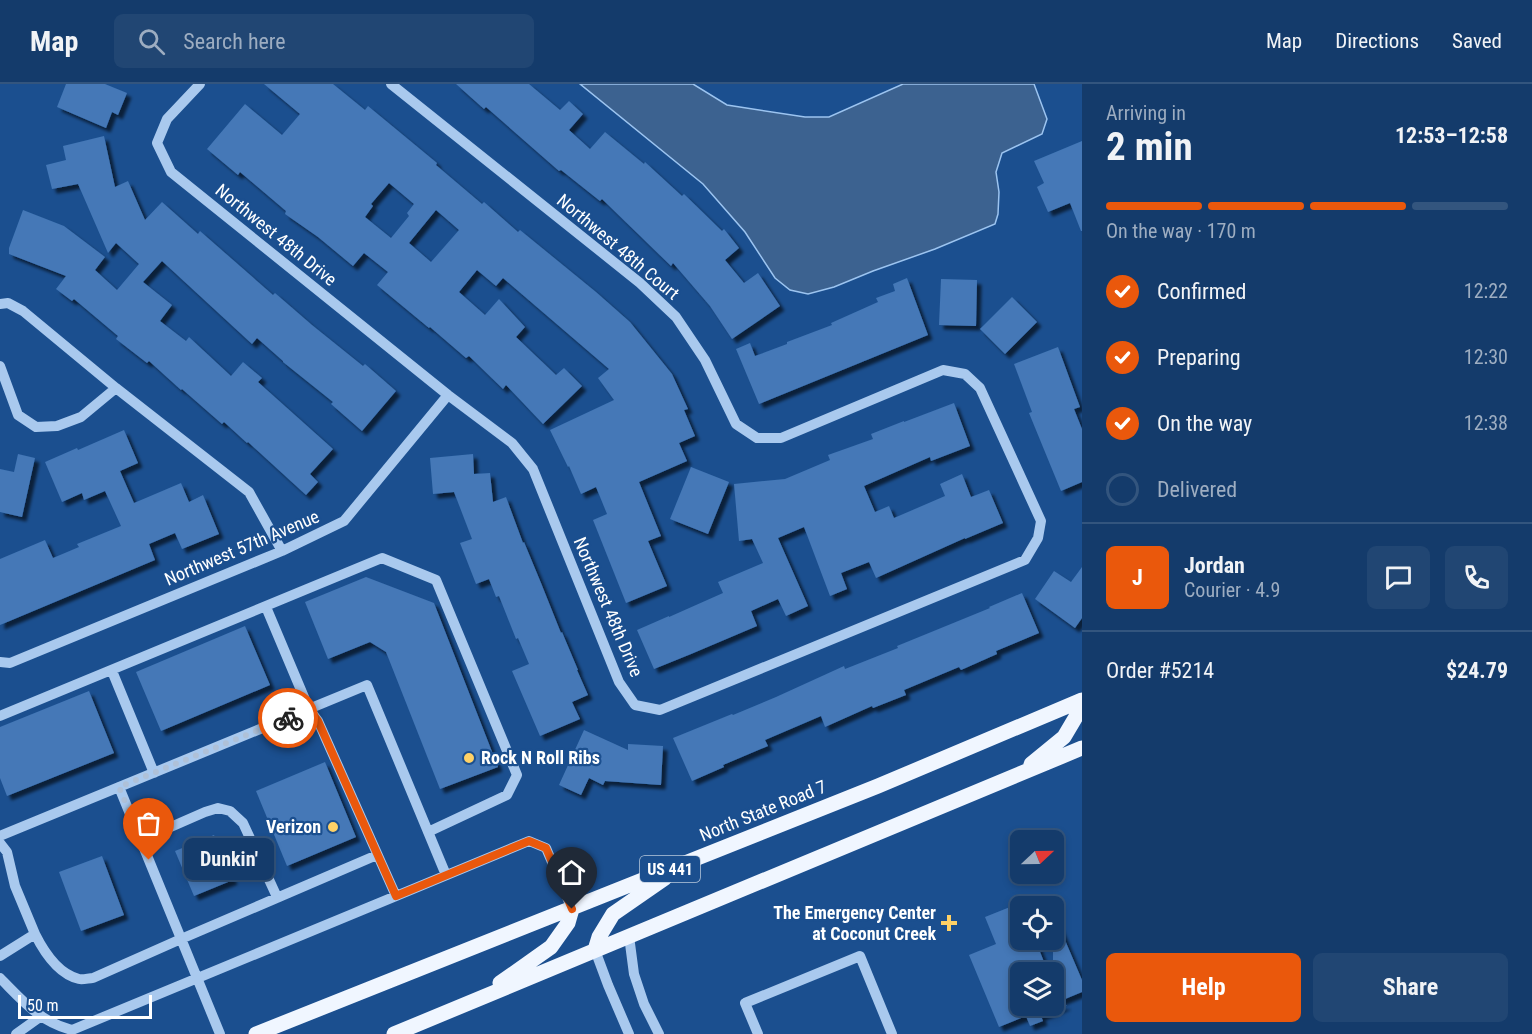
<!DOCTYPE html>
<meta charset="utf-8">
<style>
body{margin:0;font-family:"Roboto Condensed",sans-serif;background:#214673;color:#f1f3f6;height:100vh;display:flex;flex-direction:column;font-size:22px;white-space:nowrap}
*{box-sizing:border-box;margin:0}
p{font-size:20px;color:#9dadc1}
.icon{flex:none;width:33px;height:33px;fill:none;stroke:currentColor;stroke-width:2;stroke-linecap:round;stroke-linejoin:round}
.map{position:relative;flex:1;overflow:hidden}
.drawer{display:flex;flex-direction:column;background:#143b6b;width:450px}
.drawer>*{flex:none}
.needle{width:39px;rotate:68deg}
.fabs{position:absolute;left:1010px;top:746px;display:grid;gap:12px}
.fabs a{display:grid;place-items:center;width:54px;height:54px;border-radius:9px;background:#143b6b;box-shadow:0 3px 9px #0003,0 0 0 2px #33557e;font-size:30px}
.scale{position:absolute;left:18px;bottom:15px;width:134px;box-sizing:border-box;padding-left:6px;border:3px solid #fff;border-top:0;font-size:16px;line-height:21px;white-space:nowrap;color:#fff;-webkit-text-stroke:4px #1b4f8f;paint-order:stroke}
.pin{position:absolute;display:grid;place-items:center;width:51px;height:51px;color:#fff;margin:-62px -26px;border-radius:50% 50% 50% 0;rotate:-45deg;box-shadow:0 0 6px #0007}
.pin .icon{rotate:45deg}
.courier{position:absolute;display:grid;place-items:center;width:60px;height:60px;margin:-30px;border:4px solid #ea580c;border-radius:50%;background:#fff;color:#222;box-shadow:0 2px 8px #0007}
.bubble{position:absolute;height:42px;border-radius:9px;background:#143b6b;box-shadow:0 3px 9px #0003,0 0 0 2px #33557e;font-size:20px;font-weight:700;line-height:42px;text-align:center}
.head em{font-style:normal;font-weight:700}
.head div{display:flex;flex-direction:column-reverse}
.head{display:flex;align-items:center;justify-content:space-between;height:102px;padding:0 24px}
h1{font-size:39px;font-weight:700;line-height:45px}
.bar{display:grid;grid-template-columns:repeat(4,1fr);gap:9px 6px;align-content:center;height:72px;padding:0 24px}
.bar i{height:8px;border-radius:4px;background:#33557e}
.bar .current{background:#ea580c}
.bar p{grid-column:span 4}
.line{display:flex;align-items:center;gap:15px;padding:0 24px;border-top:2px solid #33557e}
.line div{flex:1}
.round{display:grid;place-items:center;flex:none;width:63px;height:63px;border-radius:9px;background:#214673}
ol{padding:0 24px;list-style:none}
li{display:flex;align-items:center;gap:18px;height:66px}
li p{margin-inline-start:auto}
li .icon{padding:6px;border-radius:50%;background:#ea580c;color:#fff;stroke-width:4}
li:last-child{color:#9dadc1}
li i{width:33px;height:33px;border:3px solid #33557e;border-radius:50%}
.primary-button{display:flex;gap:12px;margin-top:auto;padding:12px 24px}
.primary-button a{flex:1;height:69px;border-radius:9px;background:#ea580c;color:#fff;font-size:24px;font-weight:700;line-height:69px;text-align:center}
.primary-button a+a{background:#214673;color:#f1f3f6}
header{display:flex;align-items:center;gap:36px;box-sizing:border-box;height:84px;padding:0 30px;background:#143b6b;border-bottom:2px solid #33557e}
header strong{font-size:28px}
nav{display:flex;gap:33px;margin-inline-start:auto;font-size:21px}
.search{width:420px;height:54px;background:#214673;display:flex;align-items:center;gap:15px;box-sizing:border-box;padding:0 21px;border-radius:9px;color:#9dadc1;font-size:22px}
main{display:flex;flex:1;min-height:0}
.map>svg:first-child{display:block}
.water{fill:#3c6290;stroke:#9cc4f0;stroke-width:1.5}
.building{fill:#4478b7;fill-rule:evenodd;filter:url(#shadow)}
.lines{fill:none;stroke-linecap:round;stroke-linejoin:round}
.minor{stroke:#a9c9ee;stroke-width:10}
.major{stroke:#f0f6ff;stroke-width:15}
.done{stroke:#afc1d8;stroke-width:6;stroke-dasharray:0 10.8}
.route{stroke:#ea580c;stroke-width:8}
.poi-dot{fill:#ffd166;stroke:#1b4f8f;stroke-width:2}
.labels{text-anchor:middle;stroke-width:4.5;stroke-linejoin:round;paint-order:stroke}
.shield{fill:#1b4f8f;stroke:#bbcadd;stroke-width:1.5}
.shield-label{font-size:16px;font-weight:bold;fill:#fff}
.street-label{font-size:18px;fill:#fff;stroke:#1b4f8f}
.poi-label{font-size:18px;font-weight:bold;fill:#fff;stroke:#1b4f8f;text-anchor:end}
</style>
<header>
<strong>Map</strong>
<div class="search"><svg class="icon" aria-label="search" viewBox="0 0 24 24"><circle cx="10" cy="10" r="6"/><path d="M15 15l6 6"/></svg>Search here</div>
<nav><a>Map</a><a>Directions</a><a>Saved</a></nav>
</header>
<main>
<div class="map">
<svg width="1082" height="950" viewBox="0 0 1082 950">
<defs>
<filter id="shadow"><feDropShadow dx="4.5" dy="4.5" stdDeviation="1.5" flood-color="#0009"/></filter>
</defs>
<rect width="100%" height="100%" fill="#1b4f8f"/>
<path class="water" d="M580,0H693L727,21L805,33H829L903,0H1034L1047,35L1042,50L1002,69L996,88L999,108L998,130L995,140L935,165L873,187L834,203L808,210L790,206L775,194L745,148L703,100Z"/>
<path class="building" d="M66,0H105L127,9L118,31L112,28L106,44L57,23Z
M264,0H333L365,26L368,22L437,79L436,81L482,120L484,118L518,148L520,146L596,208L630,238L672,290L688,325L684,326L695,352L679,359L687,377L639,398L661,452L648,457L667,502L626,519L593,436L607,430L596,403L581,410L569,382L568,383L550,346L614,316L598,294L609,285L503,194L496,202L477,186L459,208L485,231L499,215L525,243L516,253L556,291L564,284L582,302L543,340L506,301L503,305L469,272L466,274L430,243L429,244L377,201L388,188L364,169L353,182L318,153L285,130L286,127L240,88L238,91L207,65L245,20L282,51L300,30ZM389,99L414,120L407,129L409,132L391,154L365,133L373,122L371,120ZM436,126L459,146L431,178L409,159Z
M456,0H529L560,26L569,17L583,30L569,46L590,65L605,48L644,80L645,78L682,112L684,110L722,147L724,145L739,164L725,176L744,199L758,189L780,222L732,255L710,222L673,179L671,182L602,115L600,117L561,86L559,87L486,23L484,25Z
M104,52L115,103L128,97L145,136L162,118L198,150L200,147L273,211L275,209L312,241L363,282L365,280L396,307L362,347L331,320L333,318L283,278V277L257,254L252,260L162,177L143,198L172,221L160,237L186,257L189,253L231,292L243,278L262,294L258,298L333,365L310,390L318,398L306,411L248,358L247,359L224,338L222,340L182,305L181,306L149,277L147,279L116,255L118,252L74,215L72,217L56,205L66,192L9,170V164L23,126L64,142L105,173L95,186L117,206L139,180L116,159L108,169L78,100L52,105L46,81L66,76L63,62Z
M1082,57V147H1081L1070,119L1048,128L1037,103L1044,99L1034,77Z
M907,194L928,251L759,320L736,265L750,259L755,272L787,260V258L832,241L831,239L878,218L876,214L895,207L893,200Z
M941,195L977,196L976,242L939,241Z
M1012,213L1037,238L1005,270L980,245Z
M1058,263L1080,323L1074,325L1082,345V398L1061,407L1029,329L1032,328L1014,280Z
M954,319L970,362L931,377L930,373L864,402L875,428L889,422L894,434L945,412L940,400L962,390L971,413L989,406L1003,439L965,455V454L876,494L869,478L841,489L847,505L830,512L804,443L778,454L808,522L786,532L778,515L751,527L757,542L691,570L654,585L637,546L669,532V533L723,509L718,498L763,479L752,455L739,457L734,400L785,395L830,376L828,371L873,355L871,350L904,337V338Z
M124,346L138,379L120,387L134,419L181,399L189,418L203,411L219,450L182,465L175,449L149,460L155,476L0,541V475L45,456L53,474L79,463L77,460L121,442L105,407L84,416L82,409L62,418L45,378L77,364L78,366Z
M18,370L35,374L22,433L0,428V385L14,388Z
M473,370L474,390L490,389L493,418L506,413L523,459L524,458L541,499L561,549L562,548L578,586H577L588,611L572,618L580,635L540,652L512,587L529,580L518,554L516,555L499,512L496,513L489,495L476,500L460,459L472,455L454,408L433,410L430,374Z
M691,383L729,398L708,450L670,435Z
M1082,483V534L1075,544L1035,515L1054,487L1071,498Z
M366,493L434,519L498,683L440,705L386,568L370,558L328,575L305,518Z
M1022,509L1039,549L996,567L997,570L961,586L959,583L904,606L906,611L873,624L872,622L825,643L821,632L765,656L768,662L723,681L724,683L692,697L673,654L732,630L733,631L776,613L844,582L845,585L898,564L897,562L990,524L989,523Z
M245,542L270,601L161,647L136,588Z
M89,607L114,669L7,712L0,694V643Z
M584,646L628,666V660L663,662L661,701L605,697L603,701L589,694L581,711L559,701Z
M325,678L356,753L287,782L256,707Z
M214,751L233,796L194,812L175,767Z
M102,772L124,831L81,847L59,788Z
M1020,819V855H1035L1048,888H1020V921H1067L1041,932L1043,937L1030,942L1026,932L999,943L969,871L996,860L985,833Z
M1053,828L1082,896V908L1053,920Z"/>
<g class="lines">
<path class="minor" d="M200,0L167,35L157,59L171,88L448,311L512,359L533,385L619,598L635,621L660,626L1025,476L1038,454L1041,437L980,304L965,290L943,286L781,354H757L736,340L705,276L676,233L640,199L391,0
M0,220L8,219L23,227L116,304L249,408L282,467
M0,282L18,331L36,343L57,342L81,333L116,304
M266,523L309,625L318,637L396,812
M0,578L10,579L282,467L344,437L448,311
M112,587L154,689
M0,632L382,474L436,496L517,691L507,711L428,748
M119,703L220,950
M0,752L367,601L446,791
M141,756L205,728L218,724L230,727L243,739L277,813
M0,759L7,768L15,802L35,850
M629,852L634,890L644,920L659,950
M595,866L608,901L629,950
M0,872L35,850C44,868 58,890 79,895C83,896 89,894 93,894L181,855L377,771
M0,894C23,917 40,938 72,946L529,757L546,764L572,825
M16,950L40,933
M758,950L745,919L860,872L892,950"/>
<path class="major" d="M1031,680L1064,653L1077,631L1079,617
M595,866L599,853L613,830L665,794
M500,899L551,863L568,839L572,825
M256,950L878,702L1082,616
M394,950L1082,664"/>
</g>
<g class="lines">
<path class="done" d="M149,776L119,703L288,634"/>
<path class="route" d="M288,634L309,625L318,637L396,812L529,757L546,764L572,825"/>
</g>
<g class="poi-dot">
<circle cx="469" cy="674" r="6"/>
<circle cx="333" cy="743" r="6"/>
<path d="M946 830h6v6h6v6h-6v6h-6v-6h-6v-6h6z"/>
</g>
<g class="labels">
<rect class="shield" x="640" y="772" width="60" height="26" rx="4.5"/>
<g class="shield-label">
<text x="670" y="791">US 441</text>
</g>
<g class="street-label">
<text transform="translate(276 151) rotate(39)" y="6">Northwest 48th Drive</text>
<text transform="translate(618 163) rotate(40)" y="6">Northwest 48th Court</text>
<text transform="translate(242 464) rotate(-23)" y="6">Northwest 57th Avenue</text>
<text transform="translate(608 523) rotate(67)" y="6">Northwest 48th Drive</text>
<text transform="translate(763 727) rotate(-22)" y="6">North State Road 7</text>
</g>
<g class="poi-label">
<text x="481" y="680" text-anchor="start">Rock N Roll Ribs</text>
<text x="321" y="749">Verizon</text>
<text x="936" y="835">The Emergency Center<tspan x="936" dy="21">at Coconut Creek</tspan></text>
</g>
</g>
</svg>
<div class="fabs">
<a><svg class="needle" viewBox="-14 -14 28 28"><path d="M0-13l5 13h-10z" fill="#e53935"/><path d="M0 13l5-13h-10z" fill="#9dadc1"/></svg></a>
<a><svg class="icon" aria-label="locate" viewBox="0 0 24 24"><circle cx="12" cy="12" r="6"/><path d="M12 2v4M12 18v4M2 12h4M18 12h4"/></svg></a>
<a><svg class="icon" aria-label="layers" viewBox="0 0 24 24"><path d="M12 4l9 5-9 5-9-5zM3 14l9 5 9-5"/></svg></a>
</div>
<div class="scale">50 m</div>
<div class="pin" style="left:149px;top:776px;background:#ea580c"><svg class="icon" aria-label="bag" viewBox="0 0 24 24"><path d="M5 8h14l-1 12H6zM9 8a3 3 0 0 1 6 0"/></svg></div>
<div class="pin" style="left:572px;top:825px;background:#1f2937"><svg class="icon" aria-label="home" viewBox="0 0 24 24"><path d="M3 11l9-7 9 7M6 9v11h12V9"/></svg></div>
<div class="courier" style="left:288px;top:634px"><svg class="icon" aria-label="bike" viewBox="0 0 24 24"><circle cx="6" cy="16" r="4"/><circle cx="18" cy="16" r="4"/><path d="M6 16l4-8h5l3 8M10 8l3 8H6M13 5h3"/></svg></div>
<div class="bubble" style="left:184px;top:754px;width:90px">Dunkin'</div>
</div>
<section class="drawer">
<div class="head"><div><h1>2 min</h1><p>Arriving in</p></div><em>12:53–12:58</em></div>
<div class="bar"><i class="current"></i><i class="current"></i><i class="current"></i><i></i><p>On the way · 170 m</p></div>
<ol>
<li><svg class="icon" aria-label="check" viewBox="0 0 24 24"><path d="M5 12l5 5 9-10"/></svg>Confirmed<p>12:22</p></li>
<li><svg class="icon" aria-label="check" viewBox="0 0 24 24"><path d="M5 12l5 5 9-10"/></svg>Preparing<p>12:30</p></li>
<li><svg class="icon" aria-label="check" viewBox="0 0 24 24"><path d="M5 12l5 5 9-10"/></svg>On the way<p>12:38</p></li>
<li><i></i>Delivered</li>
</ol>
<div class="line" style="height:108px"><b class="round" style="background:#ea580c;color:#fff">J</b><div><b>Jordan</b><p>Courier · 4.9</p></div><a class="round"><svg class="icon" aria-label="chat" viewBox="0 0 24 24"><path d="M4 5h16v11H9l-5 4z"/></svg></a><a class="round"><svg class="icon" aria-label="phone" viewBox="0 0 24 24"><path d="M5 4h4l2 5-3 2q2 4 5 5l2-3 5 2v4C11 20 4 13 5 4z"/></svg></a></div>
<div class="line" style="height:78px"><div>Order #5214</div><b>$24.79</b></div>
<div class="primary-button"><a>Help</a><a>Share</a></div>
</section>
</main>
